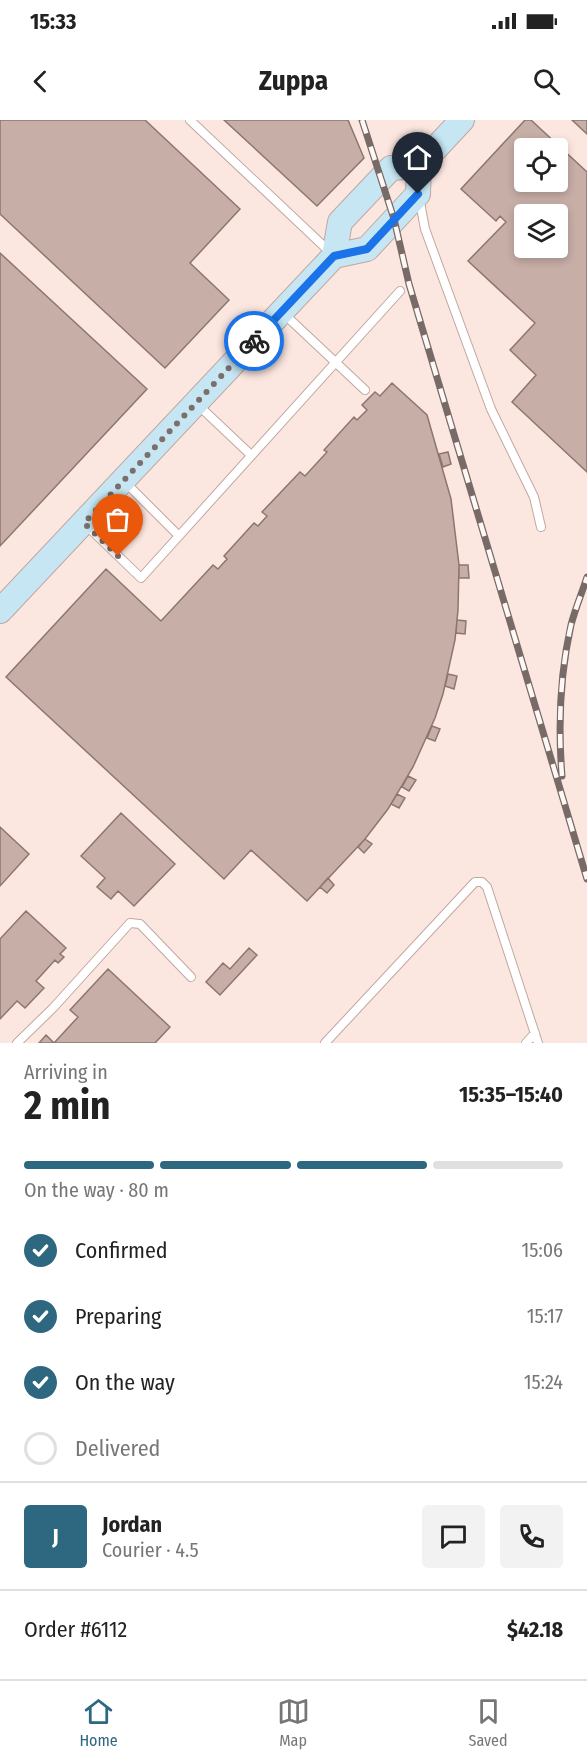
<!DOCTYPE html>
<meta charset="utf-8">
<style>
body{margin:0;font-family:"Fira Sans Condensed",sans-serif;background:#f2f2f2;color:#222;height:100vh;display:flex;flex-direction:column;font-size:22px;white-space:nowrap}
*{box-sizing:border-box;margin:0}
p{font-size:20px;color:#767676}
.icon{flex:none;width:33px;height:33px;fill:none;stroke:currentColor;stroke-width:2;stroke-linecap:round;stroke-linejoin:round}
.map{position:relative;height:923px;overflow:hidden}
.side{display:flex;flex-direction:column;background:#fff;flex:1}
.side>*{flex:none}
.controls{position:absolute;left:514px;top:18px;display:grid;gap:12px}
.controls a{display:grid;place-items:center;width:54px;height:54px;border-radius:6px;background:#fff;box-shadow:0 3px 9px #0003;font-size:30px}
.pin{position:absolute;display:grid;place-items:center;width:51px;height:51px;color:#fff;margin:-62px -26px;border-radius:50% 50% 50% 0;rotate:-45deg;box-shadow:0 0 6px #0007}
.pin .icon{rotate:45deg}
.courier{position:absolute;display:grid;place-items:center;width:60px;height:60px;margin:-30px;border:4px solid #1a73e8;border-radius:50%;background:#fff;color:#222;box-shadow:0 2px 8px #0007}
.overview em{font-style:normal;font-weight:700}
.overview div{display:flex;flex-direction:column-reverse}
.overview{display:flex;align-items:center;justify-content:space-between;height:102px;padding:0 24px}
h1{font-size:39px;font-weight:700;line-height:45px}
.bar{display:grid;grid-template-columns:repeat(4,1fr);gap:9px 6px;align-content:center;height:72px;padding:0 24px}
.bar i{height:8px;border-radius:4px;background:#e0e0e0}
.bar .current{background:#2e6780}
.bar p{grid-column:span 4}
.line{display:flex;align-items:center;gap:15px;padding:0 24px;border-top:2px solid #e0e0e0}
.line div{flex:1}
.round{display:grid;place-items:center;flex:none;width:63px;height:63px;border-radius:6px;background:#f2f2f2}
ol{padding:0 24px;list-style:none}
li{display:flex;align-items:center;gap:18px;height:66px}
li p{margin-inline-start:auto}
li .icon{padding:6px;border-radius:50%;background:#2e6780;color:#fff;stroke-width:4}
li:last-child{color:#767676}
li i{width:33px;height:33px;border:3px solid #e0e0e0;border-radius:50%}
.status{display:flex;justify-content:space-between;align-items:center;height:42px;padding:0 30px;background:#fff;direction:ltr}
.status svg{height:16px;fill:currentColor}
header{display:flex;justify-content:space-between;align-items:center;height:78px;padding:0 24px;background:#fff;font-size:27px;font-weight:700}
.tabs{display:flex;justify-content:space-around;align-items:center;height:84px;border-top:2px solid #e0e0e0;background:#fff;font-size:16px;color:#767676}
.tabs a{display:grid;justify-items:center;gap:3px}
.tabs .current{color:#2e6780}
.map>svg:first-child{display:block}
.building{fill:#c7aea7;stroke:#8e766f;stroke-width:1.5;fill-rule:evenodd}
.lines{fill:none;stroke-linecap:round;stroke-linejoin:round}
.lane-casing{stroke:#c0a7a0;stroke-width:10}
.secondary-casing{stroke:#c0a7a0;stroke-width:26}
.lane{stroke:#fff;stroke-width:8}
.secondary{stroke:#c6e6f3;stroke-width:24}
.rail-casing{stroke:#786a66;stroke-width:7}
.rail{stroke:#fdf8f6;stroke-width:4.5;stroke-dasharray:14;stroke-linecap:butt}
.done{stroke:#7c6e6a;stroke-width:6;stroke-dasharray:0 10.8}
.route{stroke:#1a73e8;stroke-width:8}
</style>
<div class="status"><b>15:33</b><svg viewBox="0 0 49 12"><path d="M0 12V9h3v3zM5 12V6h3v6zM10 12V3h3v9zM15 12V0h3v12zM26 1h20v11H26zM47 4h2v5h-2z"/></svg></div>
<header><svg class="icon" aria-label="back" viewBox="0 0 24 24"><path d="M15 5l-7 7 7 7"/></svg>Zuppa<svg class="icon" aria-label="search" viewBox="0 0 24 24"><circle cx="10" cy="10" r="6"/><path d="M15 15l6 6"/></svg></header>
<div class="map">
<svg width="587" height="923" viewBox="0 0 587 923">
<rect width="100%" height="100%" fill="#fce7e0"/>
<path class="building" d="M0,0H145L240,89L190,143L229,180L165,248L0,94Z
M224,0H348L364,38L317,86Z
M525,0H531L587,52V352L512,282L536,255L510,230L535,203L468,141L506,102L500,96L496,101L461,69ZM525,28H558V62H525ZM525,94H558V128H525Z
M572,0H587V14Z
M0,133L147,269L0,426Z
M392,263L427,295L451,379L459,445L458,490L455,520L443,574L435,598L413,647L388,689L365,719L307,781L251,730L224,759L6,557L106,449L161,501L213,445L218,449L227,439L224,436L254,403L258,406L267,396L262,392L300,352L305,356L327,332L324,330L354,297L357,300L367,290L362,285L375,272L380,276Z
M448,332L451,344L443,347L439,334Z
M459,445H468L469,458H459Z
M457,500L466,501L465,514L456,513Z
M448,554L457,556L454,569L445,566Z
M432,606L440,609L435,621L427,618Z
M408,656L416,660L409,671L402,667Z
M397,674L405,678L399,688L391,684Z
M121,693L175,744L134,786L118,771L111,779L97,767L105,758L81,736Z
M0,707L29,734L0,766Z
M365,719L372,724L364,733L358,727Z
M328,758L334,765L327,773L320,767Z
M26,791L66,828L60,834L64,837L58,843L55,840L36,861L44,868L25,888L17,881L0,899V819Z
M249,828L257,835L220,875L206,862L223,843L230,849Z
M108,849L170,907L155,923H54L78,897L70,890Z
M46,915L54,923H39Z"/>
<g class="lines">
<defs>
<path id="lane" d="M190,0L331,133
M419,77L425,109L491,289L534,377L541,407
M282,192L365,270
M197,284L251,335
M124,361L179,416
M85,404L141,458L400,171
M17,923L53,888L130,803L140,804L191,857
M325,923L475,762H482L487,767L538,923
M526,923L535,913"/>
<path id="secondary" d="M334,136L367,129L418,74L419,46L462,0
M0,491L334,136L340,102L391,48L419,46"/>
</defs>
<use href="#lane" class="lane-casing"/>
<use href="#secondary" class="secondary-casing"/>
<use href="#lane" class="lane"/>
<use href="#secondary" class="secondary"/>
<defs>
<path id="rail" d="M362,0L394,99L409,164L587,759
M562,656C558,606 560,554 571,505C575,489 582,473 587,457"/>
</defs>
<use href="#rail" class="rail-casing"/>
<use href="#rail" class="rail"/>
</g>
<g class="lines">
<path class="done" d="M118,436L84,403L254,221"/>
<path class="route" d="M254,221L334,136L367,129L418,74"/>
</g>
</svg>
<div class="controls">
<a><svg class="icon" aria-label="locate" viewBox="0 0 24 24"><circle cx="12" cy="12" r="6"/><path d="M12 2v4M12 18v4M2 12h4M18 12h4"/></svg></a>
<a><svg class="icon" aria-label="layers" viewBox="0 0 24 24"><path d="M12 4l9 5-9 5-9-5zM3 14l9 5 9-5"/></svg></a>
</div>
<div class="pin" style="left:118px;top:436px;background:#ea580c"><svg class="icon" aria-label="bag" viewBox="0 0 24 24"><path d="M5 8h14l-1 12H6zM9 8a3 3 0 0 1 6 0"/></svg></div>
<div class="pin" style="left:418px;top:74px;background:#1f2937"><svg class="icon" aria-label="home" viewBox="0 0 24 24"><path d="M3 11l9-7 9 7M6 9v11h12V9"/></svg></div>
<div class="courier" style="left:254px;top:221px"><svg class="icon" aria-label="bike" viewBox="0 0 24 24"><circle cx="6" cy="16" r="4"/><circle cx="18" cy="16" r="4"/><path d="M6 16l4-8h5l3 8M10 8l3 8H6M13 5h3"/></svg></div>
</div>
<section class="side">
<div class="overview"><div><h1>2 min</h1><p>Arriving in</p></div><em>15:35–15:40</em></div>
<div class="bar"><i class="current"></i><i class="current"></i><i class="current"></i><i></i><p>On the way · 80 m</p></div>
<ol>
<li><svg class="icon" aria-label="check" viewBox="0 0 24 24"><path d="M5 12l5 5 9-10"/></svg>Confirmed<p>15:06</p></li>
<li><svg class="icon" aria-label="check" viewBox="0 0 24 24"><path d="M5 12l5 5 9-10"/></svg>Preparing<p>15:17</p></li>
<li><svg class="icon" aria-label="check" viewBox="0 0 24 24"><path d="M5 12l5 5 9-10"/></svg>On the way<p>15:24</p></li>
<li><i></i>Delivered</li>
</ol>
<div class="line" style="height:108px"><b class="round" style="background:#2e6780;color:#fff">J</b><div><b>Jordan</b><p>Courier · 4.5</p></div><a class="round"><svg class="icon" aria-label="chat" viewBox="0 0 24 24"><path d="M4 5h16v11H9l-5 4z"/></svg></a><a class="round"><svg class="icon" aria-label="phone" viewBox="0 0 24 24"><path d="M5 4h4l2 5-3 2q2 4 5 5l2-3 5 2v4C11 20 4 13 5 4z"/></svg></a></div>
<div class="line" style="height:78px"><div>Order #6112</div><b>$42.18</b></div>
</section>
<nav class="tabs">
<a class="current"><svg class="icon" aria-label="home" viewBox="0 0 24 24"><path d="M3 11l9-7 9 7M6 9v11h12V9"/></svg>Home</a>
<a><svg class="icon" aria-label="map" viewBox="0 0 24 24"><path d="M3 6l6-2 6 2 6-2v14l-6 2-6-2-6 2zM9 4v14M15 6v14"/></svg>Map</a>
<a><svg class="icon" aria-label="saved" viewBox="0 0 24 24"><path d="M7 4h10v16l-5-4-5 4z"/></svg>Saved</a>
</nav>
